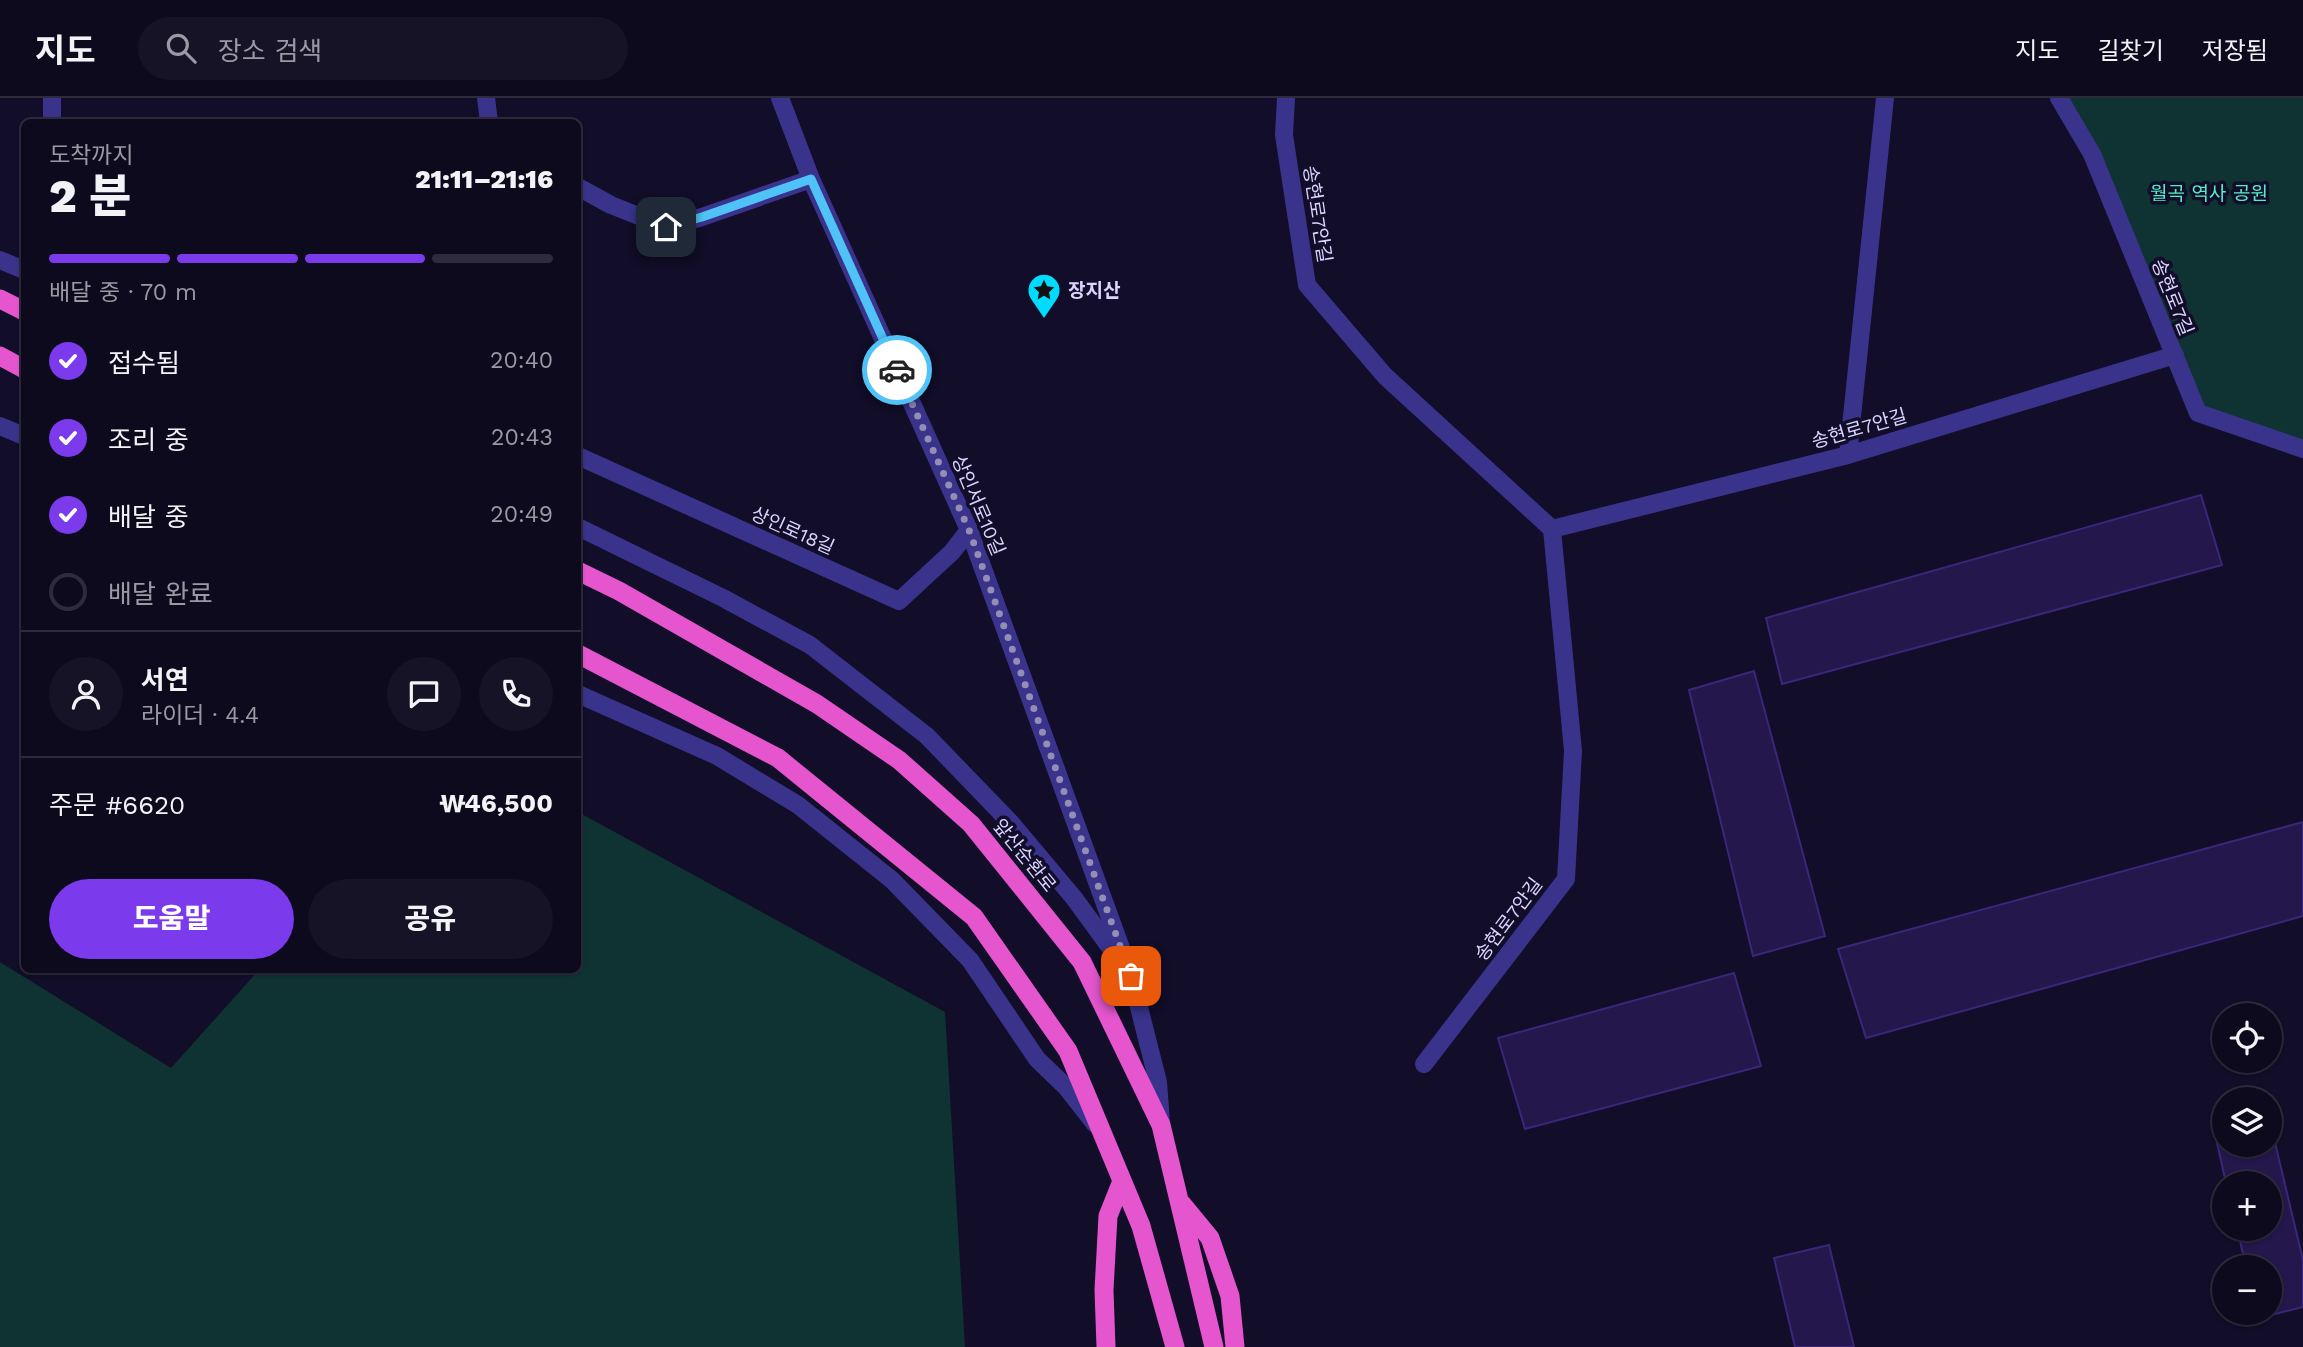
<!DOCTYPE html>
<html lang="ko">
<meta charset="utf-8">
<style>
body{margin:0;font-family:"Work Sans","Noto Sans KR",sans-serif;background:#171327;color:#f1f3f6;height:100vh;display:flex;flex-direction:column;font-size:26px;white-space:nowrap}
*{box-sizing:border-box;margin:0}
p{font-size:23px;color:#9b9aa4}
.icon{flex:none;width:38px;height:38px;fill:none;stroke:currentColor;stroke-width:2;stroke-linecap:round;stroke-linejoin:round}
.map{position:relative;flex:1;overflow:hidden}
.side{position:absolute;left:21px;top:21px;width:560px;height:854px;display:flex;flex-direction:column;background:#0e0a1e;border-radius:10px;box-shadow:0 2px 5px #0004,0 0 0 2px #2e2b3c}
.side>*{flex:none}
.tools{position:absolute;left:2212px;top:905px;display:grid;gap:14px}
.tools a{display:grid;place-items:center;width:70px;height:70px;border-radius:50%;background:#0e0a1e;box-shadow:0 2px 5px #0004,0 0 0 2px #2e2b3c;font-size:35px}
.pin{position:absolute;display:grid;place-items:center;width:60px;height:60px;color:#fff;margin:-30px;border-radius:14px;box-shadow:0 4px 10px #0006}
.courier{position:absolute;display:grid;place-items:center;width:70px;height:70px;margin:-35px;border:5px solid #4fc3f7;border-radius:50%;background:#fff;color:#222;box-shadow:0 2px 9px #0007}
.head em{font-style:normal;font-weight:800}
.head div{display:flex;flex-direction:column-reverse}
.head{display:flex;align-items:center;justify-content:space-between;height:119px;padding:0 28px}
h1{font-size:46px;font-weight:800;line-height:52px}
.bar{display:grid;grid-template-columns:repeat(4,1fr);gap:10px 7px;align-content:center;height:84px;padding:0 28px}
.bar i{height:9px;border-radius:5px;background:#2e2b3c}
.bar .selected{background:#7c3aed}
.bar p{grid-column:span 4}
.line{display:flex;align-items:center;gap:18px;padding:0 28px;border-top:2px solid #2e2b3c}
.line div{flex:1}
.round{display:grid;place-items:center;flex:none;width:74px;height:74px;border-radius:37px;background:#171327}
ol{padding:0 28px;list-style:none}
li{display:flex;align-items:center;gap:21px;height:77px}
li p{margin-inline-start:auto}
li .icon{padding:7px;border-radius:50%;background:#7c3aed;color:#fff;stroke-width:4}
li:last-child{color:#9b9aa4}
li i{width:38px;height:38px;border:4px solid #2e2b3c;border-radius:50%}
.cta{display:flex;gap:14px;margin-top:auto;padding:14px 28px}
.cta a{flex:1;height:80px;border-radius:42px;background:#7c3aed;color:#fff;font-size:28px;font-weight:800;line-height:80px;text-align:center}
.cta a+a{background:#171327;color:#f1f3f6}
header{display:flex;align-items:center;gap:42px;box-sizing:border-box;height:98px;padding:0 35px;background:#0e0a1e;border-bottom:2px solid #2e2b3c}
header strong{font-size:33px}
nav{display:flex;gap:38px;margin-inline-start:auto;font-size:24px}
.search{width:490px;height:63px;background:#171327;display:flex;align-items:center;gap:18px;box-sizing:border-box;padding:0 24px;border-radius:38px;color:#9b9aa4;font-size:26px}
.map>svg:first-child{display:block}
.green{fill:#0f3333}
.building{fill:#23174b;stroke:#3a267a;stroke-width:2}
.lines{fill:none;stroke-linecap:round;stroke-linejoin:round}
.minor{stroke:#39338c;stroke-width:18}
.tertiary{stroke:#39338c;stroke-width:18}
.trunk{stroke:#e455ce;stroke-width:19}
.done{stroke:#948eb4;stroke-width:7;stroke-dasharray:0 12.6}
.route{stroke:#4fc3f7;stroke-width:9}
.labels{text-anchor:middle;stroke-width:7;stroke-linejoin:round;paint-order:stroke}
.park-label{font-size:19px;fill:#52edcc;stroke:#120d28}
.street-label{font-size:19px;fill:#dad4ff;stroke:#120d28}
.poi-label{font-size:19px;font-weight:bold;fill:#dad4ff;stroke:#120d28;text-anchor:start}
</style>
<header>
<strong>지도</strong>
<div class="search"><svg class="icon" aria-label="search" viewBox="0 0 24 24"><circle cx="10" cy="10" r="6"/><path d="M15 15l6 6"/></svg>장소 검색</div>
<nav><a>지도</a><a>길찾기</a><a>저장됨</a></nav>
</header>
<div class="map">
<svg width="2303" height="1249" viewBox="0 0 2303 1249">
<rect width="100%" height="100%" fill="#120d28"/>
<path class="green" d="M2057,0H2303V351L2198,315L2092,56Z
M578,714L945,914L965,1249H0V864L171,970L259,872H578Z"/>
<path class="building" d="M2201,397L2222,467L1782,586L1766,520Z
M1754,573L1825,838L1753,858L1689,592Z
M2303,724V818L1866,940L1838,851Z
M1734,875L1761,968L1525,1031L1498,940Z
M2272,1032L2303,1162V1209L2259,1220L2257,1214H2270V1169H2246L2237,1130H2270V1085H2226L2217,1045L2224,1044V1046H2270V1033Z
M1829,1147L1854,1249H1795L1774,1160Z"/>
<g class="lines">
<path class="minor" d="M486,0L489,24
M780,0L811,81L969,432L1129,872
M1286,0L1284,37L1307,187L1385,278L1552,431L1573,653L1566,781L1424,966
M2059,0L2092,56L2198,315L2303,351
M52,24V0
M578,89L611,107L666,129L702,119L811,81
M1848,357L1885,0
M578,358L899,503L952,454L969,432
M1552,431L1848,357L2175,257"/>
<path class="tertiary" d="M0,162L24,172
M0,328L24,338
M578,429L723,500L810,547L927,638L1011,725L1074,800L1131,878L1158,984L1161,1024
M578,596L717,658L798,707L892,782L970,862L1037,961L1066,989L1095,1026"/>
<path class="trunk" d="M0,201L24,213
M0,258L24,271
M578,473L619,493L817,606L899,662L971,726L1082,864L1161,1027L1214,1249
M578,556L778,660L974,819L1068,953L1141,1128L1175,1249
M1182,1106L1210,1140L1230,1198L1235,1249
M1106,1249L1104,1192L1108,1118L1122,1083"/>
</g>
<g class="lines">
<path class="done" d="M897,272L969,432L1131,878"/>
<path class="route" d="M666,129L702,119L811,81L897,272"/>
</g>
<defs>
<symbol id="sight-pin" viewBox="-11 -11 22 30"><path d="M0 17L-7.5 6A9.5 9.5 0 1 1 7.5 6Z" fill="#00dcff" stroke="#120d28"/><path d="M0-6L1.8-2.2L6-1.7L2.9 1.2L3.7 5.4L0 3.3L-3.7 5.4L-2.9 1.2L-6-1.7L-1.8-2.2Z" fill="#111"/></symbol>
</defs>
<g fill-rule="evenodd">
<use href="#sight-pin" x="1025" y="173" width="38" height="52"/>
</g>
<g class="labels">
<g class="park-label">
<text x="2209" y="102">월곡 역사 공원</text>
</g>
<g class="street-label">
<text transform="translate(1318 116) rotate(81)" y="7">송현로7안길</text>
<text transform="translate(2173 199) rotate(68)" y="7">송현로7길</text>
<text transform="translate(1859 330) rotate(-16)" y="7">송현로7안길</text>
<text transform="translate(979 407) rotate(67)" y="7">상인서로10길</text>
<text transform="translate(793 432) rotate(24)" y="7">상인로18길</text>
<text transform="translate(1025 757) rotate(51)" y="7">앞산순환로</text>
<text transform="translate(1508 821) rotate(-53)" y="7">송현로7안길</text>
</g>
<g class="poi-label">
<text x="1068" y="199">장지산</text>
</g>
</g>
</svg>
<div class="tools">
<a><svg class="icon" aria-label="locate" viewBox="0 0 24 24"><circle cx="12" cy="12" r="6"/><path d="M12 2v4M12 18v4M2 12h4M18 12h4"/></svg></a>
<a><svg class="icon" aria-label="layers" viewBox="0 0 24 24"><path d="M12 4l9 5-9 5-9-5zM3 14l9 5 9-5"/></svg></a>
<a>+</a>
<a>−</a>
</div>
<div class="pin" style="left:1131px;top:878px;background:#ea580c"><svg class="icon" aria-label="bag" viewBox="0 0 24 24"><path d="M5 8h14l-1 12H6zM9 8a3 3 0 0 1 6 0"/></svg></div>
<div class="pin" style="left:666px;top:129px;background:#1f2937"><svg class="icon" aria-label="home" viewBox="0 0 24 24"><path d="M3 11l9-7 9 7M6 9v11h12V9"/></svg></div>
<div class="courier" style="left:897px;top:272px"><svg class="icon" aria-label="car" viewBox="0 0 24 24"><path d="M5 17H2v-5l4-1 3-4h7l3 4 3 1v5h-3M9 17h6M6 11h13"/><circle cx="7" cy="17" r="2"/><circle cx="17" cy="17" r="2"/></svg></div>
<section class="side">
<div class="head"><div><h1>2 분</h1><p>도착까지</p></div><em>21:11–21:16</em></div>
<div class="bar"><i class="selected"></i><i class="selected"></i><i class="selected"></i><i></i><p>배달 중 · 70 m</p></div>
<ol>
<li><svg class="icon" aria-label="check" viewBox="0 0 24 24"><path d="M5 12l5 5 9-10"/></svg>접수됨<p>20:40</p></li>
<li><svg class="icon" aria-label="check" viewBox="0 0 24 24"><path d="M5 12l5 5 9-10"/></svg>조리 중<p>20:43</p></li>
<li><svg class="icon" aria-label="check" viewBox="0 0 24 24"><path d="M5 12l5 5 9-10"/></svg>배달 중<p>20:49</p></li>
<li><i></i>배달 완료</li>
</ol>
<div class="line" style="height:126px"><a class="round"><svg class="icon" aria-label="person" viewBox="0 0 24 24"><circle cx="12" cy="8" r="4"/><path d="M4 21q1-7 8-7t8 7"/></svg></a><div><b>서연</b><p>라이더 · 4.4</p></div><a class="round"><svg class="icon" aria-label="chat" viewBox="0 0 24 24"><path d="M4 5h16v11H9l-5 4z"/></svg></a><a class="round"><svg class="icon" aria-label="phone" viewBox="0 0 24 24"><path d="M5 4h4l2 5-3 2q2 4 5 5l2-3 5 2v4C11 20 4 13 5 4z"/></svg></a></div>
<div class="line" style="height:91px"><div>주문 #6620</div><b>₩46,500</b></div>
<div class="cta"><a>도움말</a><a>공유</a></div>
</section>
</div>
